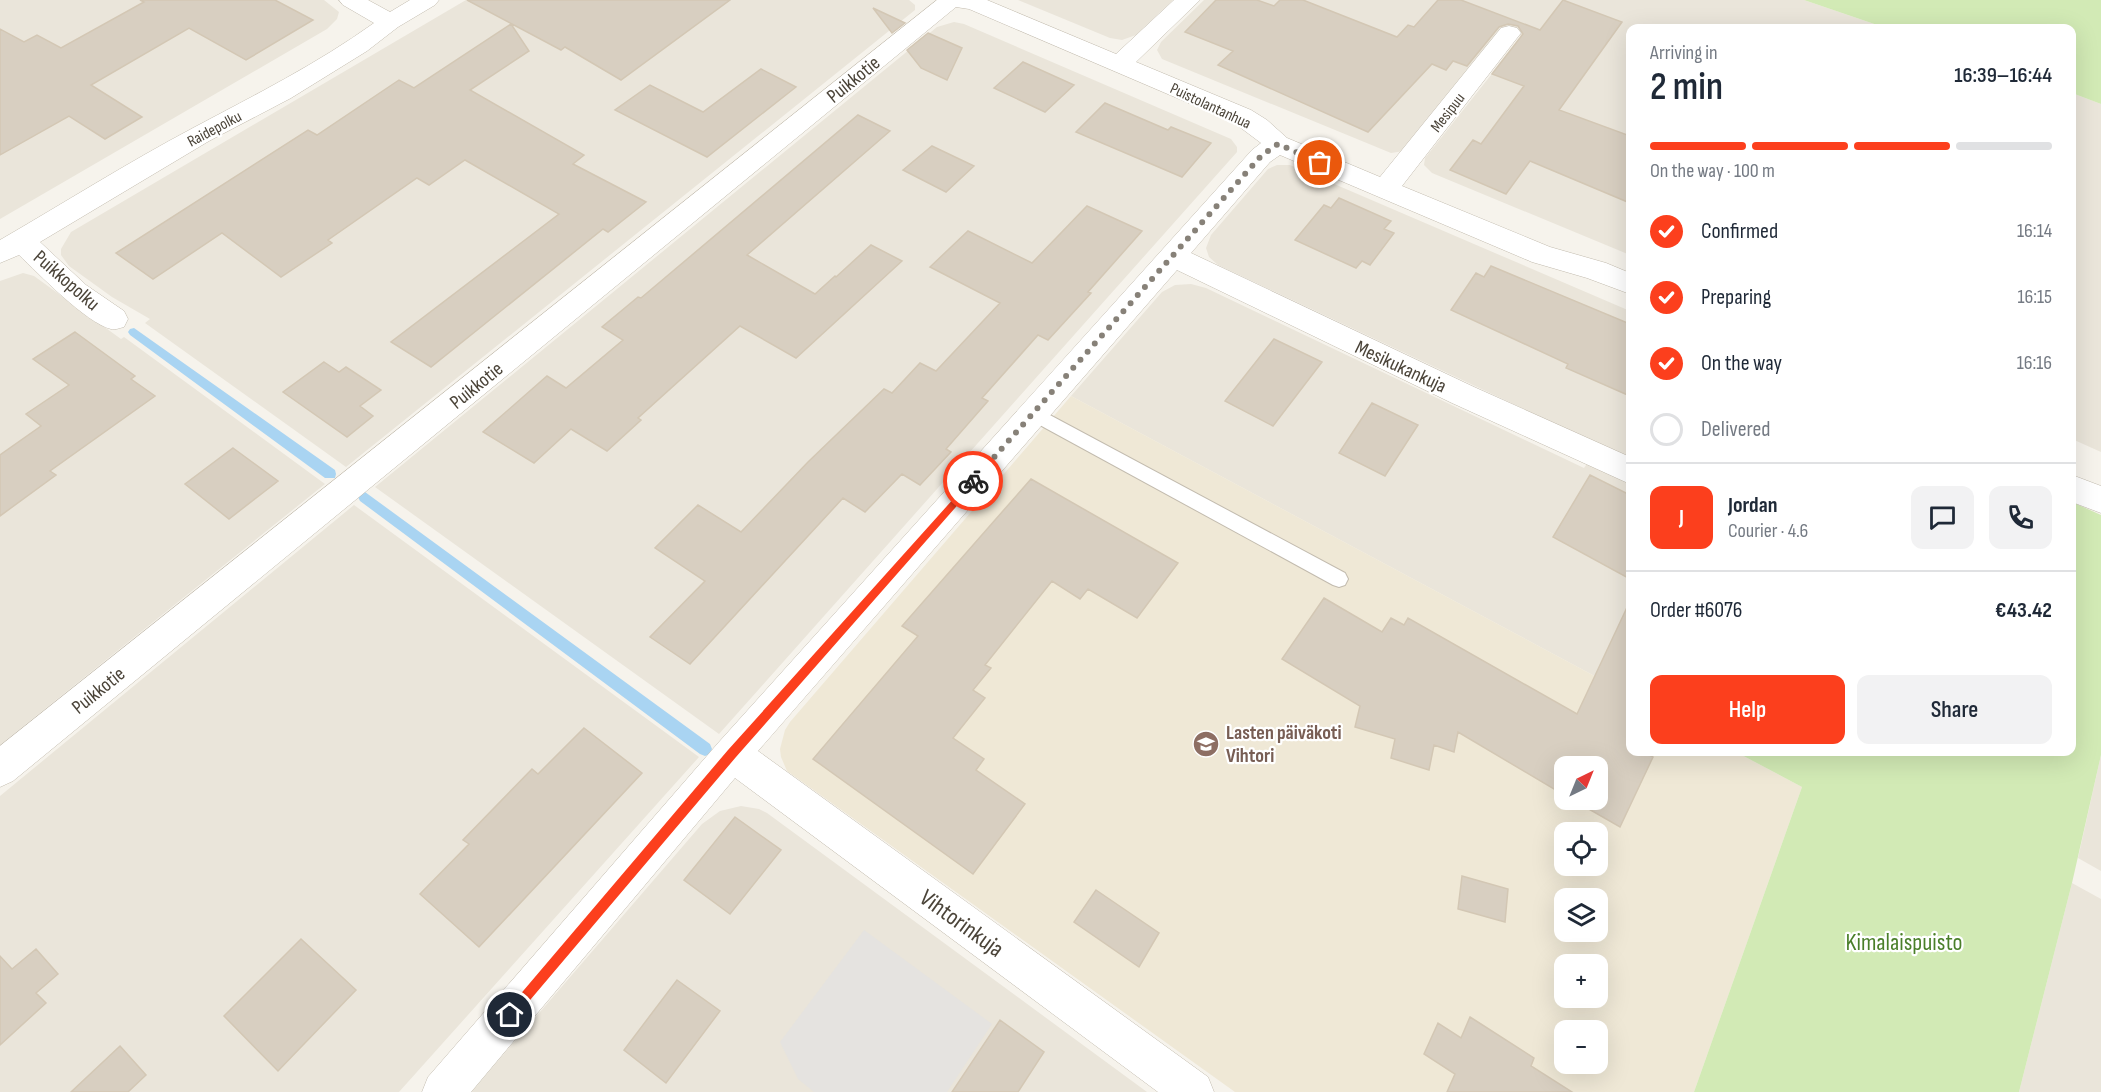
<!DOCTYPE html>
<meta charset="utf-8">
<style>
body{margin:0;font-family:"Sofia Sans Condensed",sans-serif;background:#f2f2f3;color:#1f2937;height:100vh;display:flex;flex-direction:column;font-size:22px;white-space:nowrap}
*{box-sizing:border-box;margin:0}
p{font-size:20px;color:#747a83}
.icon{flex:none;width:33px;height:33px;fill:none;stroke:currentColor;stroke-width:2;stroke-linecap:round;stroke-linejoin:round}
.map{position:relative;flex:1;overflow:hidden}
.panel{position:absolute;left:1626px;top:24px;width:450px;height:732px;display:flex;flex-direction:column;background:#fff;border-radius:12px;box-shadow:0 6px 24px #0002}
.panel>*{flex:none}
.needle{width:39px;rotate:43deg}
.buttons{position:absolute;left:1554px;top:756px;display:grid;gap:12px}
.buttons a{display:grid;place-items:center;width:54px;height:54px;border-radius:12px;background:#fff;box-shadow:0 6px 24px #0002;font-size:30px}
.pin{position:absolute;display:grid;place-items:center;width:51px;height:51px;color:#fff;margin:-26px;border:3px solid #fff;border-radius:50%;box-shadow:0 2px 6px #0007}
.courier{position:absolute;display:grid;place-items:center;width:60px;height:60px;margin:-30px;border:4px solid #fc3f1d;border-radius:50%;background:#fff;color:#222;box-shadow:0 2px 8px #0007}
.head em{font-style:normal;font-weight:600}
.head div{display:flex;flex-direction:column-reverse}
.head{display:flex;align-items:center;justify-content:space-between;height:102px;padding:0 24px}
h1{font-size:39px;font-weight:600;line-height:45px}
.bar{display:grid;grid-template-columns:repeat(4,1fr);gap:9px 6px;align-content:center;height:72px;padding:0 24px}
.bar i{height:8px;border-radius:4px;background:#e0e1e3}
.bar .on{background:#fc3f1d}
.bar p{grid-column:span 4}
.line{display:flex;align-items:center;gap:15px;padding:0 24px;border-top:2px solid #e0e1e3}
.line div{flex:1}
.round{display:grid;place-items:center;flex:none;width:63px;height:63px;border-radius:12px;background:#f2f2f3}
ol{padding:0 24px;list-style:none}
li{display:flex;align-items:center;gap:18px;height:66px}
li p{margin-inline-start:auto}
li .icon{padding:6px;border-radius:50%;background:#fc3f1d;color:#fff;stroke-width:4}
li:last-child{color:#747a83}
li i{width:33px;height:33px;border:3px solid #e0e1e3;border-radius:50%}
.action{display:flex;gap:12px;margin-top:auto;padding:12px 24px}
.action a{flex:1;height:69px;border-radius:12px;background:#fc3f1d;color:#fff;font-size:24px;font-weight:600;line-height:69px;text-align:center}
.action a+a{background:#f2f2f3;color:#1f2937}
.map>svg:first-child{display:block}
.residential{fill:#eae5da}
.education{fill:#efe8d6;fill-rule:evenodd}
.green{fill:#d2eab5}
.parking{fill:#e5e3e0}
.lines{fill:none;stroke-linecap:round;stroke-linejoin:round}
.stream{fill:#a9d4f2;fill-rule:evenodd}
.building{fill:#d8cfc1;stroke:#d3c7b4;stroke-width:1.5}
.lane-casing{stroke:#c2bbae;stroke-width:2}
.street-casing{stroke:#c2bbae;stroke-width:1}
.lane{fill:#fff;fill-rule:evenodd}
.street{fill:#fff;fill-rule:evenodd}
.route{fill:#fc3f1d}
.done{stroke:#878178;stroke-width:6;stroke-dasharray:0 10.8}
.labels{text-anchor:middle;stroke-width:4.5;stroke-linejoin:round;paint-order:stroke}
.far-street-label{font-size:16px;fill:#4b4439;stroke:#fff}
.street-label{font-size:20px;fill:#4b4439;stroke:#fff}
.education-label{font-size:20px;font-weight:bold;fill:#785e54;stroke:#fff;text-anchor:start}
.near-street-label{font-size:24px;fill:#4b4439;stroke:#fff}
.near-park-label{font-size:24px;fill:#4a7f2a;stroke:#fff}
</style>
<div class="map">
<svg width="2101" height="1092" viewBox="0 0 2101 1092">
<rect width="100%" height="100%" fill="#f6f3ec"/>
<path class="residential" d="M0,0H324L339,12L337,19L327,29L0,219Z
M466,0H909L915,5V10L346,467L145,323L150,319L112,297L69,266L61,255V249L71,232Z
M1018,0H1173L1136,35L1122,40L1110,38Z
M1204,0H1804L1886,28H1630V255L1432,173L1424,165L1425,158L1522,36L1504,30L1404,151L1391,153L1162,59L1157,50L1161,42Z
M954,22L964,24L1231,139L1237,147V152L719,734L375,487L937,27Z
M2072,93L2101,104V452L2072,439Z
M1277,165H1290L1630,311V459L1218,265L1209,257L1206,248L1211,235L1268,169Z
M23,273L34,276L121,339L124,337L325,484L0,745V281Z
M1191,284L1206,288L1584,468L1589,461L1630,481V695L1071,396L1162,292L1175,285Z
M354,505L699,757L399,1092H0V796Z
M2101,755V871L2078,858Z
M741,806L759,809L767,813L1147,1092H471L702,824L720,811Z
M2072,883L2101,899V1092H2019Z"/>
<path class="education" d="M1071,396L1630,695V752H1736L1802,787L1694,1092H1235L787,771L781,757L780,749L785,730L790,722ZM1564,766H1598V800H1564ZM1564,832H1598V866H1564ZM1564,898H1598V932H1564ZM1564,964H1598V998H1564ZM1564,1030H1598V1064H1564Z"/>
<path class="green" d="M1804,0H2101V104L2072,93V28H1886Z
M2072,502L2101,515V755L2072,883L2019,1092H1694L1802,787L1736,752H2072Z"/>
<path class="parking" d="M864,930L992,1024L947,1092H814L798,1079L780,1042Z"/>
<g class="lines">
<path class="stream" d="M134,328L335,470L336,474L335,478H325L130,335L128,332L130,329Z
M365,492L710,744L712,749L710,754L705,756L700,754L360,501L358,497L360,493Z"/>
</g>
<path class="building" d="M140,0H275L313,20L246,60L189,28L91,85L142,117L105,139L69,116L0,155V29L24,42L37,35L61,48L144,2Z
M467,0H730L621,80L565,47L561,50Z
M1216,0H1257L1274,6L1280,0H1303L1397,37L1408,25L1414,27L1438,0H1461L1540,30L1563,0L1622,22L1559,110L1630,136V203L1530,161L1506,194L1450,170L1473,140L1481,144L1524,86L1492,74L1523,34L1518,26L1508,24L1499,27L1467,66L1453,61L1446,70L1432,64L1368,132L1218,65L1233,51L1185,32Z
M873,8L905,23L892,33Z
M511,24L529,51L470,90L584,155L573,164L646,202L608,232L603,229L431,367L391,342L559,214L465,160L429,185L417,178L328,240L332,243L281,277L222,233L153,279L116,253L308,130L317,135L399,80L414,88Z
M928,33L962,48L947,80L921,68L907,50Z
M1023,62L1074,85L1045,112L994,88Z
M761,69L796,87L707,157L615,110L650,85L703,112Z
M1105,103L1168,130L1171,127L1211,143L1182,177L1076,132Z
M858,115L890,131L747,255L815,294L835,276L836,277L871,245L902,261L796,358L740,326L638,418L641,420L607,451L571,429L534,463L483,432L547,376L566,388L623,340L602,327L638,297L641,298Z
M932,146L974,166L946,192L903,170Z
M1339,198L1391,221L1384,229L1394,233L1370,265L1362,261L1356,268L1295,240L1324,205L1331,208Z
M1087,206L1142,231L1088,292L1091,293L1048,340L1038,335L982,398L988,401L946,449L951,452L920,485L902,474L865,512L843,498L690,664L650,637L705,581L655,548L698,505L741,532L808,462L884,389L892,393L920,363L936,371L1000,303L930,267L968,231L1032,263Z
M1491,266L1630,324V396L1566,368L1568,364L1451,310L1476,273L1484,277Z
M75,332L135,376L131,379L155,396L50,471L56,475L0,516V455L41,426L26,414L69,385L33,359Z
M1274,339L1322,362L1273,426L1225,401Z
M324,362L339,372L346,367L381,390L360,406L373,416L347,437L283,392Z
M1372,403L1418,425L1385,476L1339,453Z
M233,448L278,481L229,519L185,484Z
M1590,475L1630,495V579L1553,537Z
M1031,479L1178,563L1137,618L1088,589L1080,599L1052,581L985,665L991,668L973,690L985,698L953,738L984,759L976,770L1025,804L973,874L813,759L918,636L902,626Z
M1324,598L1382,632L1391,618L1404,625L1408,618L1577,714L1630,601V752H1644L1653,757L1620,827L1573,800H1598V766H1564V795L1458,732L1454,752L1434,745L1429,770L1391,758L1395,739L1355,727L1360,706L1282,659Z
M584,728L642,773L479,947L420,894L469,844L463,840L532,769L538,774Z
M735,817L781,850L730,914L684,880Z
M1462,876L1508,889L1505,922L1458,909Z
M1096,890L1159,933L1139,967L1074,922Z
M301,939L356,990L278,1071L224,1016Z
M36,949L58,974L36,993L46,1003L0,1045V956L12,969Z
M677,980L720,1011L666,1083L624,1050Z
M1470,1017L1534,1058L1531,1066L1572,1092H1447L1455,1074L1424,1054L1438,1023L1461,1038Z
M1000,1020L1044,1052L1018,1092H952Z
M120,1046L146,1075L128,1092H71Z"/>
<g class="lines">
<defs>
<path id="lane" d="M1033,406L1345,573L1348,579L1345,585L1339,587L1333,585L1027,418L1025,413L1027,408Z"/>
<path id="street" d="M339,0H368L390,12L410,0H439L435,5L398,27L367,51L291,98L209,141L40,242L86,285L124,311L128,319L124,327C119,328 116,330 111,329C86,323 38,273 19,255L0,263V240C64,203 127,163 193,128C255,95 317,64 374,23L343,5Z
M937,0H987L1116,54L1174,0H1200L1136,62L1251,110L1267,120L1287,138L1380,177L1501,28L1509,26L1517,28L1521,33L1517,38L1402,186L1550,247L1606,263L1630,273V294L1587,278L1532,262L1280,155L1270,162L1191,253L1474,387L1630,457V484L1452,403L1177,270L758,751L1208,1077L1214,1092H1158L735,778L471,1092H422L428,1077L719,742L1252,150L1261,143L1233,122L969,9L956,7L13,781L0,787V746Z
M2072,475L2101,486V513L2072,502Z"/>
</defs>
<use href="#lane" class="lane-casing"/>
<use href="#street" class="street-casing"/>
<use href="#lane" class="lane"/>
<use href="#street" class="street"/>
</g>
<path class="route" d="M973,477L977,478V483L736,757L514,1019H506V1011L728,750Z"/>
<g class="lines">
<path class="done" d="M973,481L1261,156L1278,144L1320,163"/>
</g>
<defs>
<symbol id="school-disc" viewBox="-11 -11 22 22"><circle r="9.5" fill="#8d6e63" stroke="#fff"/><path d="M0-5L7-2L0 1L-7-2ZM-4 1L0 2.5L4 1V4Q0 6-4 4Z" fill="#fff"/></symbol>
</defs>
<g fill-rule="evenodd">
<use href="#school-disc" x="1191" y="729" width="30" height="30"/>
</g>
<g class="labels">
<g class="far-street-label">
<text transform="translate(1211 105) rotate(25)" y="6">Puistolantanhua</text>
<text transform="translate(1447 112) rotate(-52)" y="6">Mesipuu</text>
<text transform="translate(214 128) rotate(-28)" y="6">Raidepolku</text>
</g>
<g class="street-label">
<text transform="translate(853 79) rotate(-39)" y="7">Puikkotie</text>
<text transform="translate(67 280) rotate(41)" y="7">Puikkopolku</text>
<text transform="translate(1401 366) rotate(25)" y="7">Mesikukankuja</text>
<text transform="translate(476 385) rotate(-39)" y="7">Puikkotie</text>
<text transform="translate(98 690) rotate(-39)" y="7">Puikkotie</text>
</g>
<g class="education-label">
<text x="1226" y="739">Lasten päiväkoti<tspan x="1226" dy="23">Vihtori</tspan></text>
</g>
<g class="near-street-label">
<text transform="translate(962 923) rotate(36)" y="8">Vihtorinkuja</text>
</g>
<g class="near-park-label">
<text x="1904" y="950">Kimalaispuisto</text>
</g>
</g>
</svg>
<div class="buttons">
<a><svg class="needle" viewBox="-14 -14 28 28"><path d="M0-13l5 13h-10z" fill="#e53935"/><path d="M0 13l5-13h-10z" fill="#747a83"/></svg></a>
<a><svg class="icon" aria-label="locate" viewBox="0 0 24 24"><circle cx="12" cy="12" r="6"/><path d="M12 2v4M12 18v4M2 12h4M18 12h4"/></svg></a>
<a><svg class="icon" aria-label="layers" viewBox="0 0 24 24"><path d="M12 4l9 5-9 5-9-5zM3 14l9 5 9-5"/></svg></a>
<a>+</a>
<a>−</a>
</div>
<div class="pin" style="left:1320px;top:163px;background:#ea580c"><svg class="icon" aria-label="bag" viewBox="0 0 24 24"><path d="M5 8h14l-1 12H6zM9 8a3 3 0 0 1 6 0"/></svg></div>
<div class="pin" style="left:510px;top:1015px;background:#1f2937"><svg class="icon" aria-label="home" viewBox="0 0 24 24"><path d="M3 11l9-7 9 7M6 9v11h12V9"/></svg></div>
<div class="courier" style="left:973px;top:481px"><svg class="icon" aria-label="bike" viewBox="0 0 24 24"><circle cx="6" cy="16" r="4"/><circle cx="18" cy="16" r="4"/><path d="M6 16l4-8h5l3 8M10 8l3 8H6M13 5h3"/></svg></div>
<section class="panel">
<div class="head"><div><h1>2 min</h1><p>Arriving in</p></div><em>16:39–16:44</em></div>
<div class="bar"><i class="on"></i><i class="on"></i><i class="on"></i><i></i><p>On the way · 100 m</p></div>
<ol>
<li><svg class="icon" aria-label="check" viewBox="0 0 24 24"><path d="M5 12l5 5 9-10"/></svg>Confirmed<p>16:14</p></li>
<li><svg class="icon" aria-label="check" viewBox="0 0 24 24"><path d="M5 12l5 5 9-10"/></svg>Preparing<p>16:15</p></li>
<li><svg class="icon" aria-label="check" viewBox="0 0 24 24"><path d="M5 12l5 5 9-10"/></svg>On the way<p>16:16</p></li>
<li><i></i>Delivered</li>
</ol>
<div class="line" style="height:108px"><b class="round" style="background:#fc3f1d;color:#fff">J</b><div><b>Jordan</b><p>Courier · 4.6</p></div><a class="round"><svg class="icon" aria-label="chat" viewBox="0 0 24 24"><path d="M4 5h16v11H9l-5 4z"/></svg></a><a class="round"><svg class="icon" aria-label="phone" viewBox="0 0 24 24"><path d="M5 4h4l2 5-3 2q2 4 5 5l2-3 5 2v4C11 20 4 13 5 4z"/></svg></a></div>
<div class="line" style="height:78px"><div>Order #6076</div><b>€43.42</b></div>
<div class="action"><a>Help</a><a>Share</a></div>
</section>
</div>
